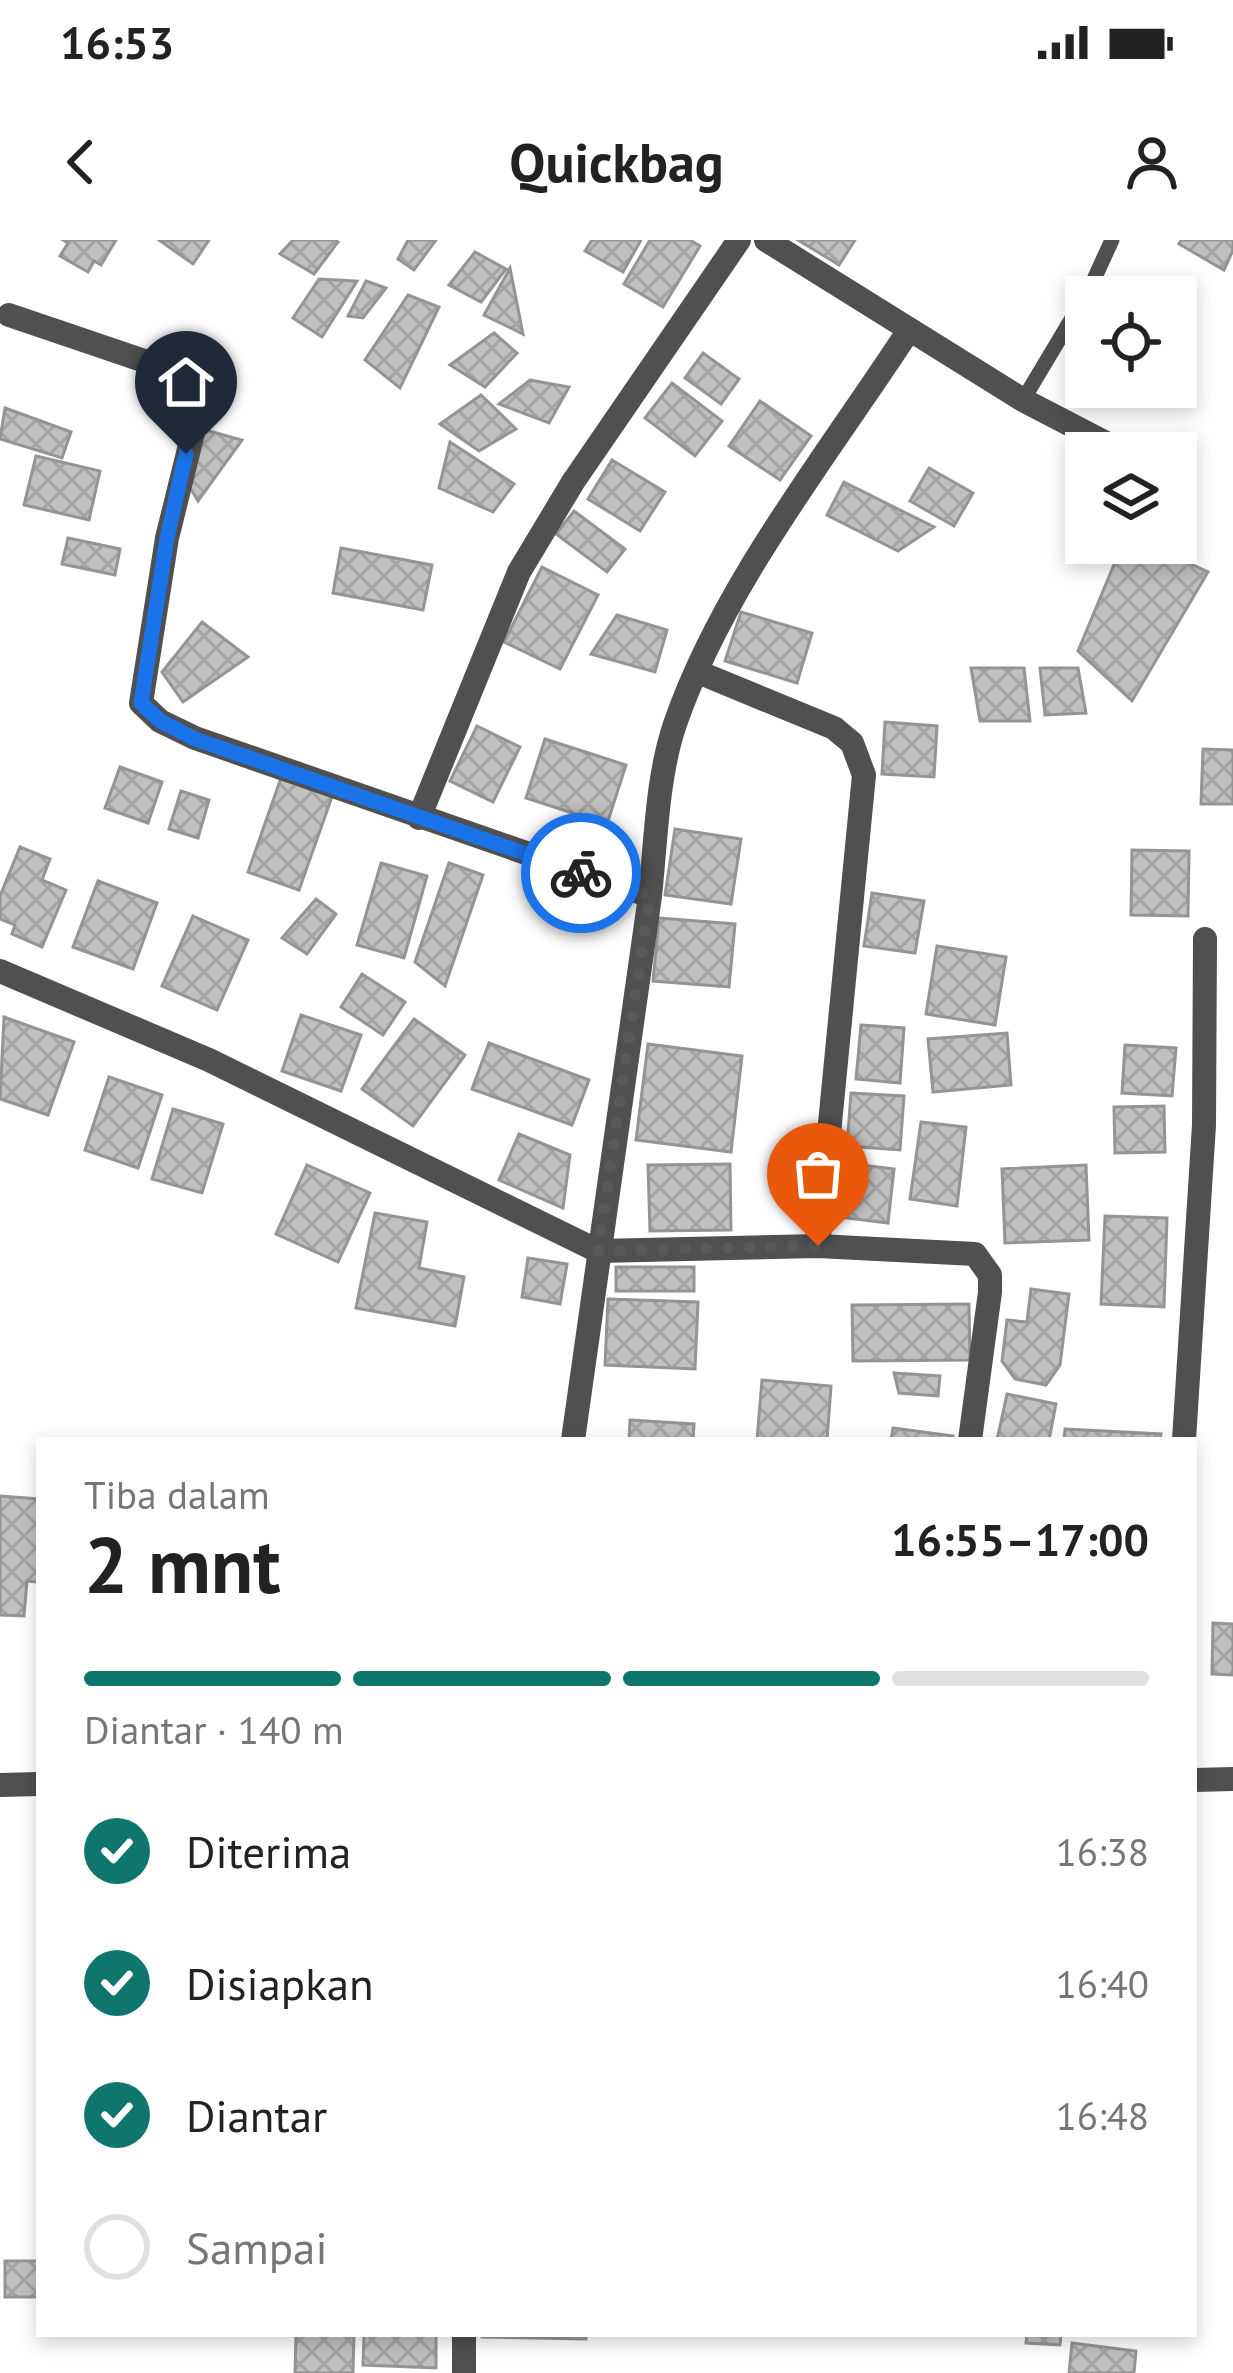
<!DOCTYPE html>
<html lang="id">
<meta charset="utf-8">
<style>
body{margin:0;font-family:"PT Sans",sans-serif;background:#f2f2f2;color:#222;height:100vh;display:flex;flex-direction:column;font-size:45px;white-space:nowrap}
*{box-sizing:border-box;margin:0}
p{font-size:39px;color:#767676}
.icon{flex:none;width:66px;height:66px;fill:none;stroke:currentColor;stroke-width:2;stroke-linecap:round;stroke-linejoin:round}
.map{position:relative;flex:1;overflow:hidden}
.sheet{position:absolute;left:36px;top:1197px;width:1161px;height:900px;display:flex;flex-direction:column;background:#fff;border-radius:0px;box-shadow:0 6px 18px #0003}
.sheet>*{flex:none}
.fabs{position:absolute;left:1065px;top:36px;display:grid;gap:24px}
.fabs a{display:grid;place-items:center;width:132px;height:132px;border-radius:0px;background:#fff;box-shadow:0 6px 18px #0003;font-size:60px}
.pin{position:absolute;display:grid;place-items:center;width:102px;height:102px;color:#fff;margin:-123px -51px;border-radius:50% 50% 50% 0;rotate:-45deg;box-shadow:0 0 12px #0007}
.pin .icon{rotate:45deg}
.courier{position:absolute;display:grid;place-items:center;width:120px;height:120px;margin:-60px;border:9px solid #1a73e8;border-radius:50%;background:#fff;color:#222;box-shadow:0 3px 15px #0007}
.head em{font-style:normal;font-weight:600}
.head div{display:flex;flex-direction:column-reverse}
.head{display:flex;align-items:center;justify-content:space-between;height:204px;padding:0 48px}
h1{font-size:78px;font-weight:600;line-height:90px}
.bar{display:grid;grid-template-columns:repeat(4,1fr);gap:18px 12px;align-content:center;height:144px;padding:0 48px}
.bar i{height:15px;border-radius:9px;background:#e0e0e0}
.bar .active{background:#0f766e}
.bar p{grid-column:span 4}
ol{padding:0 48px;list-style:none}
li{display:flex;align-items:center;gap:36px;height:132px}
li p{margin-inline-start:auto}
li .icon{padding:12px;border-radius:50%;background:#0f766e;color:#fff;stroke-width:4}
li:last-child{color:#767676}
li i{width:66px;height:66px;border:6px solid #e0e0e0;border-radius:50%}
.status{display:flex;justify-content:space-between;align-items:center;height:84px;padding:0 60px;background:#fff;direction:ltr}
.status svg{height:33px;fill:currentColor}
header{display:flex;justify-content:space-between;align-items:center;height:156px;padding:0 48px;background:#fff;font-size:54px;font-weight:600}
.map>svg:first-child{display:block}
.building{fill:url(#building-cross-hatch);stroke:#949494;stroke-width:3}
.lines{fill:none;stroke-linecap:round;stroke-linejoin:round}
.service{stroke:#505050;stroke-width:15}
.minor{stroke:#505050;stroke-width:24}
.done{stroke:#595959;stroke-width:12;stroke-dasharray:0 21.6}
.route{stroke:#1a73e8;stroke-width:15}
</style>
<div class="status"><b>16:53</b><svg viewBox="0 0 49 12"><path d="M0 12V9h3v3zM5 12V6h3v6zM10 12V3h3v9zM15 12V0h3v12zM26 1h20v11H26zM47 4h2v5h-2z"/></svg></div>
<header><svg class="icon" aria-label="back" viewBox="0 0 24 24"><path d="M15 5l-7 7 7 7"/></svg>Quickbag<svg class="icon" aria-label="person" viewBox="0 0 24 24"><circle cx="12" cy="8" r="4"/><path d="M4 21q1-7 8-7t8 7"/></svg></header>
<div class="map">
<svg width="1233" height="2133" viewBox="0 0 1233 2133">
<defs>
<pattern id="building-cross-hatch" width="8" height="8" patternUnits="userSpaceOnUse" patternTransform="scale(3)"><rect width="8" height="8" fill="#c0c0c0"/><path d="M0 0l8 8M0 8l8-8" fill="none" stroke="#a3a3a3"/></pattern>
</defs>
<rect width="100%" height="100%" fill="#fff"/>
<path class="building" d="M63,0H116L101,25L94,21L88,32L60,16L68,3Z
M159,0H209L193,24Z
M293,0H334L338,2L314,34L280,14Z
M408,0H436L414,30L398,19Z
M592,0H641L623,32L585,11Z
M650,0H690L700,6L663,67L624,44Z
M798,0H855L839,25Z
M1181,0H1233V10L1224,30L1179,4Z
M475,12L506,29L481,62L449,45Z
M510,28L523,94L484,75Z
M319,39L357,41L322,97L293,78Z
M366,41L386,48L363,78L348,76Z
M408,55L439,67L400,148L365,120Z
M494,93L517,113L485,147L450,125Z
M703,113L739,139L721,164L685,138Z
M530,140L569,147L549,183L499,164Z
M672,143L722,181L695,216L645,178Z
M481,155L516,189L479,211L440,184Z
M760,161L811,196L780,240L729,206Z
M5,168L71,192L62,218L0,199Z
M202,189L242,200L198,261L184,237Z
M450,202L514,244L493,272L439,248Z
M36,216L100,231L89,280L24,265Z
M612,220L665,252L640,291L588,259Z
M929,228L973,253L954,286L910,261Z
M844,242L934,287L898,311L827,275Z
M574,271L625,309L607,332L556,294Z
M68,298L120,309L115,335L62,324Z
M1123,303H1146L1208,332L1132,461L1078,411Z
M341,308L432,325L423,370L333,353Z
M542,327L598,355L560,429L504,402Z
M741,372L812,393L797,443L725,421Z
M617,375L667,390L655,432L591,414Z
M202,382L248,417L183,462L162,432Z
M971,428H1024L1030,481H980Z
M1040,428H1078L1086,473L1045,475Z
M885,482L937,486L934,537L882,534Z
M477,486L520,507L493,562L450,541Z
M545,499L626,525L607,584L526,558Z
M1203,509L1233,510V564H1201Z
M120,527L162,542L148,583L105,568Z
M282,535L333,554L299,650L248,632Z
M181,551L209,560L198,598L169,589Z
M675,589L741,599L731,664L665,655Z
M20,607L50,619L42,640L66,650L42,707L12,694L15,685L0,679V656Z
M1132,610L1189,611L1188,676L1131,675Z
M381,623L427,636L404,718L357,705Z
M449,623L483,635L445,746L415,722Z
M98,641L157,663L133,729L73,707Z
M872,653L924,661L915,713L864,706Z
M316,659L336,674L307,714L282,698Z
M193,676L248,700L217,770L162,746Z
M659,678L735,684L729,747L653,741Z
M937,706L1006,717L995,785L926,774Z
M362,734L405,762L383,795L341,767Z
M301,775L361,795L341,851L282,831Z
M4,777L74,802L48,875L0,859Z
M414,779L465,815L413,886L362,849Z
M861,785L904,788L900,843L856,839Z
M1007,793L1011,845L933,852L928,799Z
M489,803L589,840L572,885L472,849Z
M648,804L742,816L731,912L636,900Z
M1125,805L1176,808L1172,856L1122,853Z
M109,837L162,855L138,928L85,910Z
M851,853L904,856L900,910L847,906Z
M1164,866L1165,912L1115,913L1114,867Z
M173,869L223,884L202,953L152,939Z
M921,882L966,887L957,966L910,959Z
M519,894L570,915L563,968L499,940Z
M846,923L894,929L888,983L839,977Z
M730,924L731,990L650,991L648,925Z
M307,925L370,953L338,1022L276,994Z
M1086,925L1089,1000L1005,1003L1002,929Z
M375,973L427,982L419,1028L464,1037L455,1086L356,1068Z
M1105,976L1167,978L1164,1067L1101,1064Z
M528,1018L567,1024L560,1064L522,1057Z
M616,1027H694V1051H616Z
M1031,1049L1069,1054L1060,1125L1046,1145L1015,1139L1002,1121L1007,1080L1027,1082Z
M608,1059L698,1062L695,1129L605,1125Z
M969,1064L970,1120L853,1121L852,1065Z
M894,1133L940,1136L938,1156L899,1153Z
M762,1140L831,1146L827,1200H757Z
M1007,1154L1056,1164L1049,1200H997Z
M630,1180L694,1184L693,1200H629Z
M893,1188L953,1196L952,1200H891Z
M1065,1189L1161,1194L1160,1200H1064Z
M0,1256L39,1259V1342L27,1341L24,1376L0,1375Z
M1213,1383L1233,1384V1435L1212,1434Z
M5,2021H39V2057H5Z
M296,2094H354L353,2133H295Z
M364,2094H436V2128L363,2125Z
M482,2094H586V2099L482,2097Z
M1027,2094H1061L1060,2105L1026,2103Z
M1072,2103L1136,2111L1134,2133H1069Z"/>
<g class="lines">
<path class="service" d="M1023,160L1090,48L1112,0"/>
<path class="minor" d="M766,0L1023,160L1125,213
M9,75L177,132C200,145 197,165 194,189L167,298L141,463L160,481L195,498L650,656L573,1200
M698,432L834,488L852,503L864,535L818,1006
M419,578L519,332L573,242L739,0
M650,656C656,600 657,537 675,484C723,345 829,213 909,90
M0,731L209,820L598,1011L818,1006L975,1014L990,1035V1052L970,1200
M1184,1200L1204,885L1205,699
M1194,1540L1233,1539
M0,1545L39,1544
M464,2094V2133"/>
</g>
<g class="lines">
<path class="done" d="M581,633L650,656L598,1011L818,1006"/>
<path class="route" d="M186,214L167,298L141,463L160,481L195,499L581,633"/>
</g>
</svg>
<div class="fabs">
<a><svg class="icon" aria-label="locate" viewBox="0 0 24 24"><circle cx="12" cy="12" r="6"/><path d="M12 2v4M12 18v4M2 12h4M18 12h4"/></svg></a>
<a><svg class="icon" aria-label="layers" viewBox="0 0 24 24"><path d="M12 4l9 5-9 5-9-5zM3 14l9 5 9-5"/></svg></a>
</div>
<div class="pin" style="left:818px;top:1006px;background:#ea580c"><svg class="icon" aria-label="bag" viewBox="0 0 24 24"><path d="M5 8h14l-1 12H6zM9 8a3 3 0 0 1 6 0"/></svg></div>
<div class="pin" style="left:186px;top:214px;background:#1f2937"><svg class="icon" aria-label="home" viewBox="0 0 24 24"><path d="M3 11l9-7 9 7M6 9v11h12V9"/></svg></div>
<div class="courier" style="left:581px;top:633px"><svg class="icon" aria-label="bike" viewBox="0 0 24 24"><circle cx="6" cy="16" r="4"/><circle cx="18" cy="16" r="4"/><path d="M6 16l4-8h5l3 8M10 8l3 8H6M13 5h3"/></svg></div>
<section class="sheet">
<div class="head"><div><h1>2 mnt</h1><p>Tiba dalam</p></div><em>16:55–17:00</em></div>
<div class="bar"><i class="active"></i><i class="active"></i><i class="active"></i><i></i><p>Diantar · 140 m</p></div>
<ol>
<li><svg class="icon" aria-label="check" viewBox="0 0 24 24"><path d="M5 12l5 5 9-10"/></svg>Diterima<p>16:38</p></li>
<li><svg class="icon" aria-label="check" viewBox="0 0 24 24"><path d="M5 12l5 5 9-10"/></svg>Disiapkan<p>16:40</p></li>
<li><svg class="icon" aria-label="check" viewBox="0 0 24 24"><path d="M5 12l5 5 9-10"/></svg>Diantar<p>16:48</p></li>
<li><i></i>Sampai</li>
</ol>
</section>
</div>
